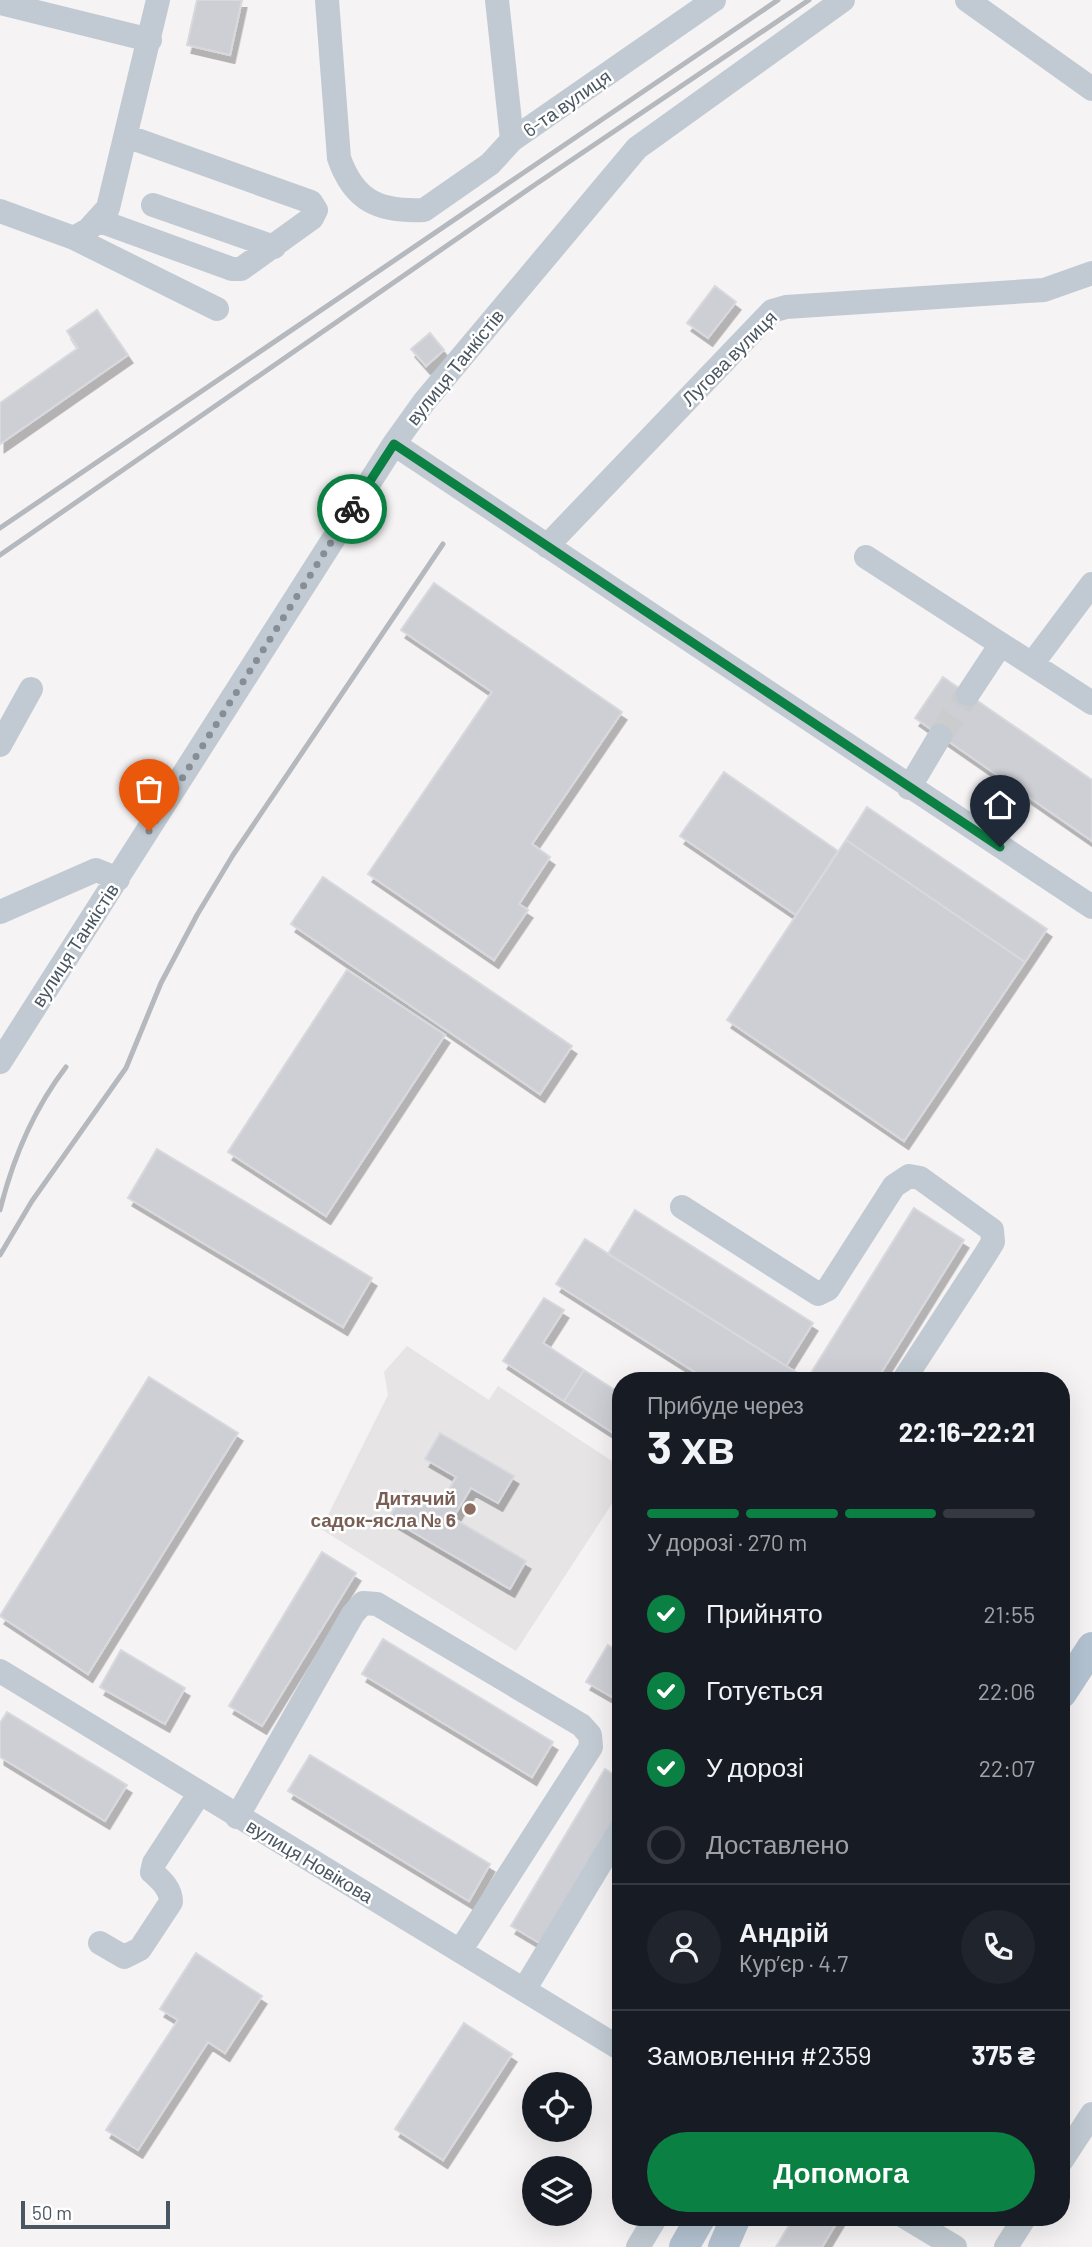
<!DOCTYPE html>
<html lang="uk">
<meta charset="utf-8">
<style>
body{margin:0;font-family:Barlow,sans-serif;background:#20242c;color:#f1f3f6;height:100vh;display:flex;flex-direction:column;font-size:26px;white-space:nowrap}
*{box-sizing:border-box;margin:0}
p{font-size:23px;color:#9ea1a6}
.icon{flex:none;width:38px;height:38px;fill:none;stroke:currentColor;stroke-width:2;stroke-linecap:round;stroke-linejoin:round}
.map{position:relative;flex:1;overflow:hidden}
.sheet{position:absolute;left:612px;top:1372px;width:458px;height:854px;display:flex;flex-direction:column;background:#171b24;border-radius:28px;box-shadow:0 7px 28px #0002}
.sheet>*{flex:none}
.buttons{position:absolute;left:522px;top:2072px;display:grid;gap:14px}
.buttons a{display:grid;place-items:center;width:70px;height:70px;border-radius:50%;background:#171b24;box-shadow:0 7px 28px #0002;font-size:35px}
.scale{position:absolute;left:21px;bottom:18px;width:149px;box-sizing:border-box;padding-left:7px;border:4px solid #4a5661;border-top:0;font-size:19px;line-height:24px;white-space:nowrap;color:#4a5661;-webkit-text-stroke:5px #fff;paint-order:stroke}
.pin{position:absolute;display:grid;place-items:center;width:60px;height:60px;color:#fff;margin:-72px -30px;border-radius:50% 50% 50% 0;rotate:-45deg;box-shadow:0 0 7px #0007}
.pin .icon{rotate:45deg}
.courier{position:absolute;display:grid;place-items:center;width:70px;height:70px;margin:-35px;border:5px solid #0b8043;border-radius:50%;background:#fff;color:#222;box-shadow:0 2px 9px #0007}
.overview em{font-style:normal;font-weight:700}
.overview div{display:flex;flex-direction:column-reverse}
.overview{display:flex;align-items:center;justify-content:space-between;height:119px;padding:0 35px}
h1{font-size:46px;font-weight:700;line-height:52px}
.bar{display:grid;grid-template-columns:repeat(4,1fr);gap:10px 7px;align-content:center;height:84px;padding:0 35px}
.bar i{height:9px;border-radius:5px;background:#363941}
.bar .selected{background:#0b8043}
.bar p{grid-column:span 4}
.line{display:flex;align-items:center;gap:18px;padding:0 35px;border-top:2px solid #363941}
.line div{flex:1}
.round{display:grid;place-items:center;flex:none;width:74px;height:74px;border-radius:37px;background:#20242c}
ol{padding:0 35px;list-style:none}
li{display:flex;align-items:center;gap:21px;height:77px}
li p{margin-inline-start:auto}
li .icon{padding:7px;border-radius:50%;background:#0b8043;color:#fff;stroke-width:4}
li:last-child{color:#9ea1a6}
li i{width:38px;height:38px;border:4px solid #363941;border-radius:50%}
.button{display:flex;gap:14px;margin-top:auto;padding:14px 35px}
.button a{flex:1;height:80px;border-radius:42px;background:#0b8043;color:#fff;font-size:28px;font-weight:700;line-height:80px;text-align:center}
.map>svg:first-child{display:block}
.education{fill:#e6e4e5}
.building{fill:#cdcfd5;stroke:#d7d9de;stroke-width:2;filter:url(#shadow)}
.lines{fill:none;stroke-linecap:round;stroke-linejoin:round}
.minor-tunnel{stroke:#caccce;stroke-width:24;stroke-dasharray:24 12;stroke-linecap:butt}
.minor{stroke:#c1cad2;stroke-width:24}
.major{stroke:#b3c2d1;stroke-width:30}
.rail{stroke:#b5b8bd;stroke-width:5}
.done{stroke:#868d94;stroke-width:7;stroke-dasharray:0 12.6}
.route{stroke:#0b8043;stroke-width:9}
.education-dot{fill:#8d6e63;stroke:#fff;stroke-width:2.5}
.labels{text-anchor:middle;stroke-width:5;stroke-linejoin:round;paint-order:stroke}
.street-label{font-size:19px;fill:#4a5661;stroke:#fff}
.education-label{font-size:19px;font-weight:bold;fill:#785e54;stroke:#fff;text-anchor:end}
</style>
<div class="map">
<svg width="1092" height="2247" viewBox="0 0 1092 2247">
<defs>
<filter id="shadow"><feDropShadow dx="4.5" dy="8" stdDeviation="0" flood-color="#0004"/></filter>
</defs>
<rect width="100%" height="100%" fill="#f5f3f3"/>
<path class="education" d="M407,1346L489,1400L498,1386L621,1467V1490L516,1651L321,1529L388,1395L384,1372Z"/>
<path class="building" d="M197,0H242L230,55L187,45Z
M715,286L736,302L708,338L687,323Z
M97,310L128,355L0,444V403L78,348L67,331Z
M430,333L444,350L426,366L411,349Z
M434,583L622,712L532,844L550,857L519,904L528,910L494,960L368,874L492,692L401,630Z
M943,677L1092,780V841L915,718Z
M724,772L838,851L796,915L680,836Z
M867,807L1047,929L1025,962L846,840Z
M846,840L1025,962L904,1141L727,1020Z
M323,877L572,1046L540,1094L291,924Z
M347,970L445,1035L326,1216L228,1152Z
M157,1149L372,1278L343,1327L128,1198Z
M914,1208L964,1240L876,1381H806Z
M635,1210L813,1323L786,1366L608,1254Z
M585,1239L807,1379L806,1381H709L556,1284Z
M544,1298L564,1310L543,1343L584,1370L564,1401L503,1361Z
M584,1370L621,1394V1438L564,1401Z
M149,1377L238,1433L88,1674L0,1616Z
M440,1433L514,1476L498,1503L471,1488L453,1518L526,1561L510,1589L389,1518L405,1490L438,1509L456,1477L425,1459Z
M322,1552L356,1573L262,1726L229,1706Z
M383,1639L553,1742L532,1777L362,1674Z
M608,1645L621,1653V1702L586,1682Z
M121,1650L185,1688L165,1724L100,1687Z
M7,1712L127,1785L105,1821L0,1757V1723Z
M310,1755L490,1864L469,1901L288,1791Z
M605,1769L621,1779V1813L543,1945L511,1926Z
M196,1953L262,1996L225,2053L208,2042L138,2150L106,2130L178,2020L160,2009Z
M464,2023L512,2054L443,2160L395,2129Z
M794,2217H840L822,2247H776Z"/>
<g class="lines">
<path class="minor-tunnel" d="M940,736L968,694"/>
<path class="minor" d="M327,0L339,158C354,201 379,212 424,210L490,164L512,140L714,0
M497,0L512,140
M967,0L1092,89
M0,3L150,40
M153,205L274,247
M0,211L74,238L88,230L108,208L158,0
M97,220L232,269H241L312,218L316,210L311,202L126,136
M74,238L217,309
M394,444L1092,907
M547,546L772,311L786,307L1044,290L1092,273
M866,557L1092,703
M1032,664L1092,584
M968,694L1001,644
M0,745L31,689
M909,788L940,736
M0,912L96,870L118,879
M0,1062L394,444L424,402L637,148L843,0
M682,1207L818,1294L828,1289L894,1186L909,1176L920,1178L992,1230L993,1242L985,1255L903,1381
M0,1671L621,2049
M237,1817L353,1614L363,1603L377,1604L581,1725L590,1735L591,1747L460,1951
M100,1943L124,1957L140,1949L171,1902C171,1889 162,1881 152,1872L154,1863L199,1794
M524,1990L621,1829
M1062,2160L1092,2114
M905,2217L955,2247
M638,2247L656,2217
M1006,2247L1025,2217"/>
<path class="major" d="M1062,1693L1092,1647
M684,2247L701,2217
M723,2247L736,2217"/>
<path class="rail" d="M0,528L778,0
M0,555L536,184L809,0
M0,1210C13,1158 33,1110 66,1067
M0,1255L32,1201L126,1068L161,983L197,915L233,855L443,544"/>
</g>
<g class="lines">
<path class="done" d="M149,831L352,509"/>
<path class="route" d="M352,509L394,444L1000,847"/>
</g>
<circle class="education-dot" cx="470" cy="1509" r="7"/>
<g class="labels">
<g class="street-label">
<text transform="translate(567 103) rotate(-35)" y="7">6-та вулиця</text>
<text transform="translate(729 358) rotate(-45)" y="7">Лугова вулиця</text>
<text transform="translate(455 367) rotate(-51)" y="7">вулиця Танкістів</text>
<text transform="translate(75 945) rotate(-57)" y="7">вулиця Танкістів</text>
<text transform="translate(310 1861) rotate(31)" y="7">вулиця Новікова</text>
</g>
<g class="education-label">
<text x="456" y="1505">Дитячий<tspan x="456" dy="22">садок-ясла № 6</tspan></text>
</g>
</g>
</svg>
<div class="buttons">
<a><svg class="icon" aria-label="locate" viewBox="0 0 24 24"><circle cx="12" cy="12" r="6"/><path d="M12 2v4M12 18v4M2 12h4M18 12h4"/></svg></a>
<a><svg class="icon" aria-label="layers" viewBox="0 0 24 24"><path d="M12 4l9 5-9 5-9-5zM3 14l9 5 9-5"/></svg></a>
</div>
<div class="scale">50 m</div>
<div class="pin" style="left:149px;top:831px;background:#ea580c"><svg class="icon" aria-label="bag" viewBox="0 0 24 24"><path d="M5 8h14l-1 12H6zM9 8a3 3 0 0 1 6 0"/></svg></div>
<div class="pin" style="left:1000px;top:847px;background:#1f2937"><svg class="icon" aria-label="home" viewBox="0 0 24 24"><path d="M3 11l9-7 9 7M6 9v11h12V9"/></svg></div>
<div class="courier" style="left:352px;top:509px"><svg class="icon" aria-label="bike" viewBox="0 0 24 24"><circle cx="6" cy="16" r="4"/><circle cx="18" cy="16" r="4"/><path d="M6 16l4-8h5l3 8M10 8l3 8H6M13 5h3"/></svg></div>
<section class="sheet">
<div class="overview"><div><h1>3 хв</h1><p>Прибуде через</p></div><em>22:16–22:21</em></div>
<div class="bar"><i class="selected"></i><i class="selected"></i><i class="selected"></i><i></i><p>У дорозі · 270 m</p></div>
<ol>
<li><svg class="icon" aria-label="check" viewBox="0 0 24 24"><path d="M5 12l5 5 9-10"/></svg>Прийнято<p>21:55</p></li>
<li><svg class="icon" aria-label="check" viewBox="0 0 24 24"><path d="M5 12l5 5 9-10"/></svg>Готується<p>22:06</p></li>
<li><svg class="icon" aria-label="check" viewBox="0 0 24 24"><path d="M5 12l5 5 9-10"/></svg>У дорозі<p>22:07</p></li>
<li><i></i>Доставлено</li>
</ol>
<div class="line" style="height:126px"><a class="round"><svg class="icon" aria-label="person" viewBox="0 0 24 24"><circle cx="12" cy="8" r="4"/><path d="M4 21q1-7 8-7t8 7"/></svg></a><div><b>Андрій</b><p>Кур’єр · 4.7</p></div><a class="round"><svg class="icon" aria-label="phone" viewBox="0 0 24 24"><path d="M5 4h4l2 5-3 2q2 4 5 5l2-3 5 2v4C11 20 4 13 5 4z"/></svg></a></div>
<div class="line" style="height:91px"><div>Замовлення #2359</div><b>375 ₴</b></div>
<div class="button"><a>Допомога</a></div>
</section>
</div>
